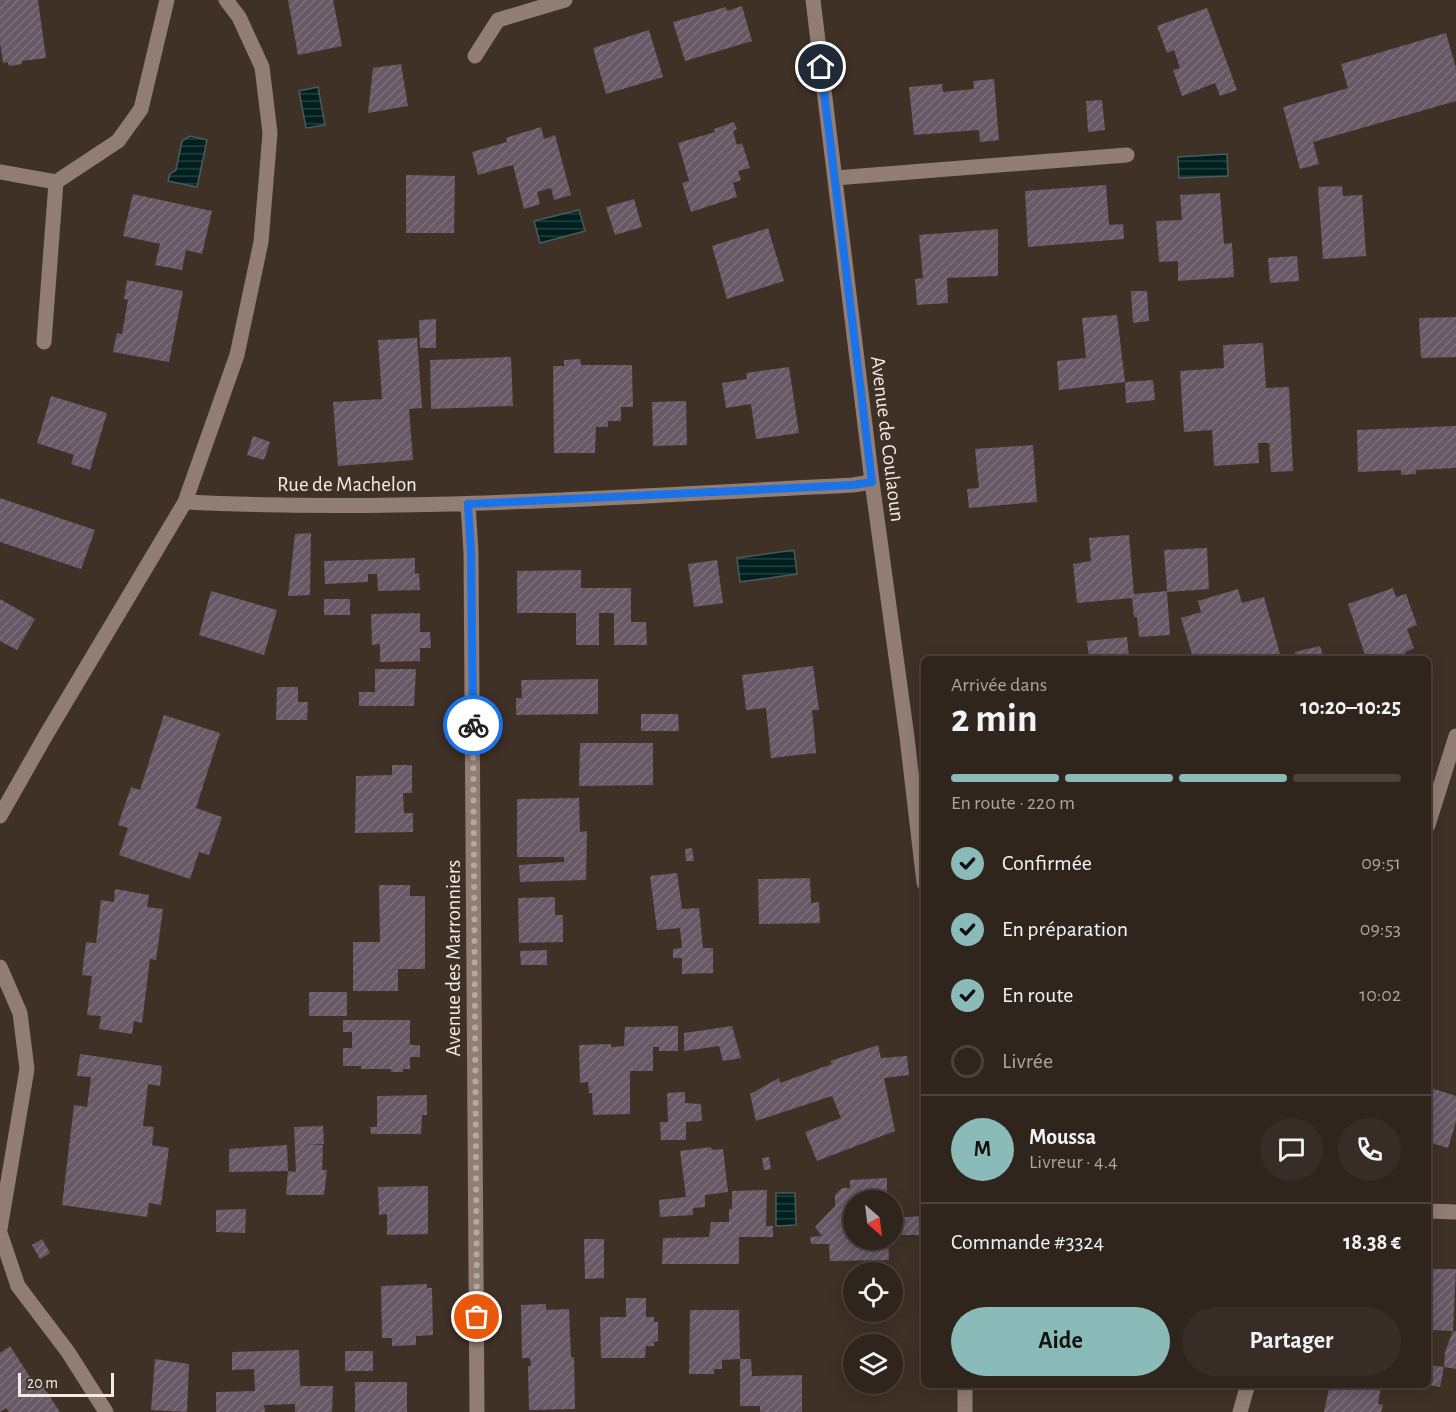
<!DOCTYPE html>
<html lang="fr">
<meta charset="utf-8">
<style>
body{margin:0;font-family:"Alegreya Sans",sans-serif;background:#382d26;color:#f1f3f6;height:100vh;display:flex;flex-direction:column;font-size:22px;white-space:nowrap}
*{box-sizing:border-box;margin:0}
p{font-size:20px;color:#a8a5a4}
.icon{flex:none;width:33px;height:33px;fill:none;stroke:currentColor;stroke-width:2;stroke-linecap:round;stroke-linejoin:round}
.map{position:relative;flex:1;overflow:hidden}
.details{position:absolute;left:921px;top:656px;width:510px;height:732px;display:flex;flex-direction:column;background:#30251d;border-radius:9px;box-shadow:0 3px 15px #0003,0 0 0 2px #4b423b}
.details>*{flex:none}
.needle{width:39px;rotate:152deg}
.fabs{position:absolute;left:843px;top:1190px;display:grid;gap:12px}
.fabs a{display:grid;place-items:center;width:60px;height:60px;border-radius:50%;background:#30251d;box-shadow:0 3px 15px #0003,0 0 0 2px #4b423b;font-size:30px}
.scale{position:absolute;left:18px;bottom:15px;width:96px;box-sizing:border-box;padding-left:6px;border:3px solid #f3eae3;border-top:0;font-size:16px;line-height:21px;white-space:nowrap;color:#f3eae3;-webkit-text-stroke:4px #403127;paint-order:stroke}
.pin{position:absolute;display:grid;place-items:center;width:51px;height:51px;color:#fff;margin:-26px;border:3px solid #fff;border-radius:50%;box-shadow:0 2px 6px #0007}
.courier{position:absolute;display:grid;place-items:center;width:60px;height:60px;margin:-30px;border:4px solid #1a73e8;border-radius:50%;background:#fff;color:#222;box-shadow:0 2px 8px #0007}
.head em{font-style:normal;font-weight:700}
.head div{display:flex;flex-direction:column-reverse}
.head{display:flex;align-items:center;justify-content:space-between;height:102px;padding:0 30px}
h1{font-size:39px;font-weight:700;line-height:45px}
.bar{display:grid;grid-template-columns:repeat(4,1fr);gap:9px 6px;align-content:center;height:72px;padding:0 30px}
.bar i{height:8px;border-radius:4px;background:#4b423b}
.bar .selected{background:#8bbbb9}
.bar p{grid-column:span 4}
.line{display:flex;align-items:center;gap:15px;padding:0 30px;border-top:2px solid #4b423b}
.line div{flex:1}
.round{display:grid;place-items:center;flex:none;width:63px;height:63px;border-radius:32px;background:#382d26}
ol{padding:0 30px;list-style:none}
li{display:flex;align-items:center;gap:18px;height:66px}
li p{margin-inline-start:auto}
li .icon{padding:6px;border-radius:50%;background:#8bbbb9;color:#111;stroke-width:4}
li:last-child{color:#a8a5a4}
li i{width:33px;height:33px;border:3px solid #4b423b;border-radius:50%}
.button{display:flex;gap:12px;margin-top:auto;padding:12px 30px}
.button a{flex:1;height:69px;border-radius:36px;background:#8bbbb9;color:#111;font-size:24px;font-weight:700;line-height:69px;text-align:center}
.button a+a{background:#382d26;color:#f1f3f6}
.map>svg:first-child{display:block}
.water{fill:url(#water-rules);stroke:#495c5a;stroke-width:1.5}
.building{fill:url(#building-hatch)}
.lines{fill:none;stroke-linecap:round;stroke-linejoin:round}
.minor{stroke:#917d73;stroke-width:15}
.done{stroke:#b4a9a1;stroke-width:6;stroke-dasharray:0 10.8}
.route{stroke:#1a73e8;stroke-width:8}
.labels{text-anchor:middle;stroke-width:4.5;stroke-linejoin:round;paint-order:stroke}
.street-label{font-size:21px;fill:#f3eae3;stroke:#403127}
</style>
<div class="map">
<svg width="1456" height="1412" viewBox="0 0 1456 1412">
<defs>
<pattern id="water-rules" width="6" height="5" patternUnits="userSpaceOnUse" patternTransform="scale(1.5)"><rect width="6" height="5" fill="#001f1f"/><path d="M0 2.5h6" fill="none" stroke="#26403f"/></pattern>
<pattern id="building-hatch" width="6" height="6" patternUnits="userSpaceOnUse" patternTransform="scale(1.5)"><rect width="6" height="6" fill="#665865"/><path d="M-1 1l2-2M0 6l6-6M5 7l2-2" fill="none" stroke="#7c707b"/></pattern>
</defs>
<rect width="100%" height="100%" fill="#403127"/>
<path class="water" d="M318,87L325,125L306,128L299,91Z
M190,136L207,140L197,187L168,181L170,174L176,170L182,141Z
M1227,154L1228,176L1179,178L1178,157Z
M579,210L585,231L540,243L534,221Z
M794,550L797,574L740,582L737,558Z
M776,1193H795L796,1225L776,1226Z"/>
<path class="building" d="M0,0H38L46,58L22,61V64L9,66L8,62L3,63L0,42Z
M288,0H333L342,46L298,55Z
M742,6L752,41L685,61L673,22L726,7L727,11Z
M1207,8L1237,90L1220,96L1215,83L1182,96L1173,70L1180,68L1174,50L1167,53L1157,26Z
M649,30L663,77L606,94L593,48Z
M1446,33L1456,68V101L1313,142L1319,164L1300,169L1283,107L1348,88L1341,64Z
M401,64L408,106L368,113L373,68Z
M994,79L999,140L980,142L979,130L914,135L909,87L942,84L943,92L974,89L973,81Z
M1102,100L1105,130L1088,132L1086,101Z
M734,122L737,129L733,131L737,145L742,143L750,168L738,171L741,180L733,183L737,197L691,212L682,183L689,181L678,143L715,132L714,129Z
M541,127L544,139L555,135L571,195L554,200L551,188L537,192L540,204L524,209L513,165L478,175L472,152L507,142L506,138Z
M406,175L455,176L454,233H406Z
M1106,185L1109,225L1123,224L1124,239L1028,247L1025,191Z
M1342,186L1343,196L1362,195L1366,256L1323,259L1318,187Z
M1220,193L1224,244L1232,243L1234,277L1178,281V261L1159,262L1156,221L1182,220L1180,195Z
M133,194L212,211L202,254L186,250L182,270L155,265L160,244L123,236Z
M634,199L642,227L615,235L606,207Z
M768,228L784,281L727,299L712,246Z
M998,229V276L947,278L948,303L917,305L915,279L923,278L919,235Z
M1297,256L1299,281L1270,283L1268,258Z
M127,280L183,291L169,362L113,352L117,333L122,334L128,300L124,299Z
M1131,291H1147L1149,321L1133,323Z
M1117,315L1125,382L1059,390L1057,361L1086,358L1082,318Z
M1456,317V357L1421,358L1419,318Z
M436,319V348H420L419,320Z
M417,338L422,408L409,409L413,460L338,466L333,402L382,399L378,340Z
M1263,343L1266,388L1289,387L1293,471L1271,472L1269,443H1258L1259,463L1214,466L1212,430L1184,432L1180,371L1224,368L1223,345Z
M511,357L513,406L431,409L430,360Z
M580,359L581,365H632L633,407H621V421H608V427H596L595,453H554L553,366H564V360Z
M789,367L799,433L756,439L751,404L726,408L722,383L747,379L746,373Z
M1153,380L1155,400L1126,403L1125,382Z
M51,396L107,413L90,470L71,464L74,455L37,443Z
M686,401L687,445L653,446L652,402Z
M1456,426V468L1416,470V474L1401,475V470L1358,472L1357,430Z
M253,436L270,442L264,460L247,455Z
M1033,445L1037,502L969,508L967,489L979,488L975,449Z
M0,498L95,530L81,569L0,542Z
M311,533L310,595L288,596L295,534Z
M1129,535L1134,594L1167,591L1164,550L1207,548L1209,589L1167,592L1170,635L1139,637L1137,617H1134L1132,598L1077,603L1073,564L1091,561L1089,538Z
M415,558V574L419,573L420,590L378,591L377,574H368V582L325,584L324,561Z
M717,560L723,603L694,607L688,564Z
M581,570V588H631V622H646L647,645H614V613H599V645H576V613H517V571Z
M1393,588L1396,597L1406,594L1417,625L1407,629L1414,648L1405,652L1407,658H1366L1348,604Z
M1238,589L1242,603L1264,597L1280,654L1264,658H1193L1181,618L1201,612L1198,601Z
M211,591L277,610L264,655L199,635Z
M0,599L35,619L17,650L0,641Z
M324,599H350V615H324Z
M420,613V632H430L431,648H420V661L380,662V644L372,645L371,614Z
M1127,637L1129,658H1089L1087,641Z
M1320,646L1324,658H1296L1295,652Z
M813,666L819,710H812L816,753L771,758L766,708L746,710L742,675Z
M375,669H416L414,706H359V692H375Z
M598,679V714L516,715V698H522L521,680Z
M277,687H298V702H308L307,720H276Z
M641,714H678L679,731H641Z
M164,715L220,733L196,808L222,817L209,855L199,852L190,879L119,855L128,828L118,825L131,787L140,790Z
M580,743H653V785L579,786Z
M392,765H412V793H403L404,813H413V832L355,833L356,776L392,775Z
M579,798L580,832L587,831L586,880L520,882L519,865L564,862V857H517V799Z
M692,848L694,861H686L685,849Z
M677,873L682,909L699,908L703,948H713V973L682,974V958H673V949L682,948L680,928L657,930L650,876Z
M810,878L811,903L819,902L820,923L759,924L758,879Z
M379,885H410V896H425V969H398V991H353V942H380Z
M115,889L149,895L147,907L163,909L156,960L150,959L142,1023L134,1021L132,1034L99,1029L101,1016L87,1015L92,976L82,975L86,942L96,943L101,900L114,902Z
M555,897V915H563V942L519,943L518,898Z
M547,950V965H521L520,951Z
M309,992H347V1016H309Z
M343,1020H410V1045H420V1057H410V1069H403V1072H391V1069H361V1066H343V1048H352V1032H343Z
M678,1026V1051H659V1047H653V1071H630V1114L593,1115L592,1093H589L588,1082L580,1083L579,1045L611,1044V1047L624,1046L625,1027Z
M732,1026L741,1058L723,1061L719,1046L684,1051V1033Z
M878,1045L881,1058L907,1056L909,1075L884,1078L895,1131L817,1161L805,1132L841,1118L832,1096L756,1121L750,1094L779,1078L780,1083L832,1064L830,1061Z
M80,1054L162,1066L160,1086L148,1084L143,1126L154,1127L152,1145L169,1148L161,1205L149,1203L147,1217L62,1205L74,1105L87,1107L91,1077L77,1076Z
M1428,1087L1456,1096V1122L1448,1148L1428,1142Z
M685,1092V1103L701,1104L702,1121L686,1122V1140H661L660,1122H668L667,1093Z
M427,1095V1115H422L421,1134H371L370,1127H377V1096Z
M323,1126L324,1144L305,1145H323L322,1170H327L324,1195H286L288,1171L296,1172L294,1127Z
M287,1145L288,1171L229,1172V1149Z
M711,1147L712,1150L723,1149L728,1192L705,1195V1207L693,1208V1215L660,1217L659,1200L686,1197L680,1151Z
M769,1157L771,1169L764,1170L762,1158Z
M887,1178V1195H892V1200H854V1239H888L889,1260L830,1261L829,1244H811L810,1237L822,1236L815,1227L835,1206V1195L842,1188H850V1180Z
M428,1186V1234L387,1235V1214L379,1215L378,1187Z
M767,1190L766,1226H773V1237H739V1264H662L663,1238L709,1237L711,1222H729V1209H732V1191Z
M246,1209L245,1233L216,1232V1210Z
M923,1216L924,1235H893V1218Z
M42,1239L50,1253L40,1259L32,1245Z
M584,1239H604V1278L585,1279Z
M1428,1269H1456L1453,1331L1428,1330Z
M427,1284V1288H432L433,1335L416,1336V1345L392,1346V1338H382L381,1286Z
M626,1298H646V1317H654V1322H658V1341L654,1342V1346H646L645,1358H601L600,1317H626Z
M546,1304V1310L569,1309L571,1357H574L575,1409L529,1410L528,1366H531L530,1358H522L521,1305Z
M690,1310H739L740,1359L722,1360V1369H714V1374H689Z
M1453,1331H1456V1369L1444,1367L1445,1352Z
M10,1346L37,1388L42,1385L60,1412H9L6,1408L0,1412V1353Z
M299,1350L300,1386H333L332,1412H295V1404L264,1405L265,1412H216V1392L255,1391L254,1369L232,1370V1352Z
M345,1351H373V1371H345Z
M155,1359L189,1364L187,1412L151,1410Z
M740,1359H751L752,1376L802,1375V1412H760V1406H740Z
M1428,1365L1444,1367L1440,1387L1428,1385Z
M355,1382H407V1412H355Z
M1330,1384H1370L1381,1387L1378,1404L1383,1405L1381,1412H1324Z"/>
<g class="lines">
<path class="minor" d="M813,0L872,482L907,737L924,883
M475,56L498,20L565,0
M0,172L56,182L118,141L141,109L167,0
M835,178L1127,155
M44,342L56,182
M185,502L237,355L261,242L270,133L262,67L239,17L226,0
M468,504L471,552L477,1412
M0,816L46,735L185,502C408,513 631,496 853,485L872,482
M1428,825L1456,736
M0,967L20,1013L27,1069L0,1229
M1428,1211L1456,1212
M0,1233L18,1286L68,1352L106,1412
M965,1384V1412
M1240,1412L1248,1384"/>
</g>
<g class="lines">
<path class="done" d="M473,725L477,1317"/>
<path class="route" d="M473,725L471,552L468,504L853,485L872,482L821,67"/>
</g>
<g class="labels">
<g class="street-label">
<text transform="translate(888 439) rotate(83)" y="7">Avenue de Coulaoun</text>
<text x="347" y="491">Rue de Machelon</text>
<text transform="translate(453 958) rotate(-90)" y="7">Avenue des Marronniers</text>
</g>
</g>
</svg>
<div class="fabs">
<a><svg class="needle" viewBox="-14 -14 28 28"><path d="M0-13l5 13h-10z" fill="#e53935"/><path d="M0 13l5-13h-10z" fill="#a8a5a4"/></svg></a>
<a><svg class="icon" aria-label="locate" viewBox="0 0 24 24"><circle cx="12" cy="12" r="6"/><path d="M12 2v4M12 18v4M2 12h4M18 12h4"/></svg></a>
<a><svg class="icon" aria-label="layers" viewBox="0 0 24 24"><path d="M12 4l9 5-9 5-9-5zM3 14l9 5 9-5"/></svg></a>
</div>
<div class="scale">20 m</div>
<div class="pin" style="left:477px;top:1317px;background:#ea580c"><svg class="icon" aria-label="bag" viewBox="0 0 24 24"><path d="M5 8h14l-1 12H6zM9 8a3 3 0 0 1 6 0"/></svg></div>
<div class="pin" style="left:821px;top:67px;background:#1f2937"><svg class="icon" aria-label="home" viewBox="0 0 24 24"><path d="M3 11l9-7 9 7M6 9v11h12V9"/></svg></div>
<div class="courier" style="left:473px;top:725px"><svg class="icon" aria-label="bike" viewBox="0 0 24 24"><circle cx="6" cy="16" r="4"/><circle cx="18" cy="16" r="4"/><path d="M6 16l4-8h5l3 8M10 8l3 8H6M13 5h3"/></svg></div>
<section class="details">
<div class="head"><div><h1>2 min</h1><p>Arrivée dans</p></div><em>10:20–10:25</em></div>
<div class="bar"><i class="selected"></i><i class="selected"></i><i class="selected"></i><i></i><p>En route · 220 m</p></div>
<ol>
<li><svg class="icon" aria-label="check" viewBox="0 0 24 24"><path d="M5 12l5 5 9-10"/></svg>Confirmée<p>09:51</p></li>
<li><svg class="icon" aria-label="check" viewBox="0 0 24 24"><path d="M5 12l5 5 9-10"/></svg>En préparation<p>09:53</p></li>
<li><svg class="icon" aria-label="check" viewBox="0 0 24 24"><path d="M5 12l5 5 9-10"/></svg>En route<p>10:02</p></li>
<li><i></i>Livrée</li>
</ol>
<div class="line" style="height:108px"><b class="round" style="background:#8bbbb9;color:#111">M</b><div><b>Moussa</b><p>Livreur · 4.4</p></div><a class="round"><svg class="icon" aria-label="chat" viewBox="0 0 24 24"><path d="M4 5h16v11H9l-5 4z"/></svg></a><a class="round"><svg class="icon" aria-label="phone" viewBox="0 0 24 24"><path d="M5 4h4l2 5-3 2q2 4 5 5l2-3 5 2v4C11 20 4 13 5 4z"/></svg></a></div>
<div class="line" style="height:78px"><div>Commande #3324</div><b>18.38 €</b></div>
<div class="button"><a>Aide</a><a>Partager</a></div>
</section>
</div>
